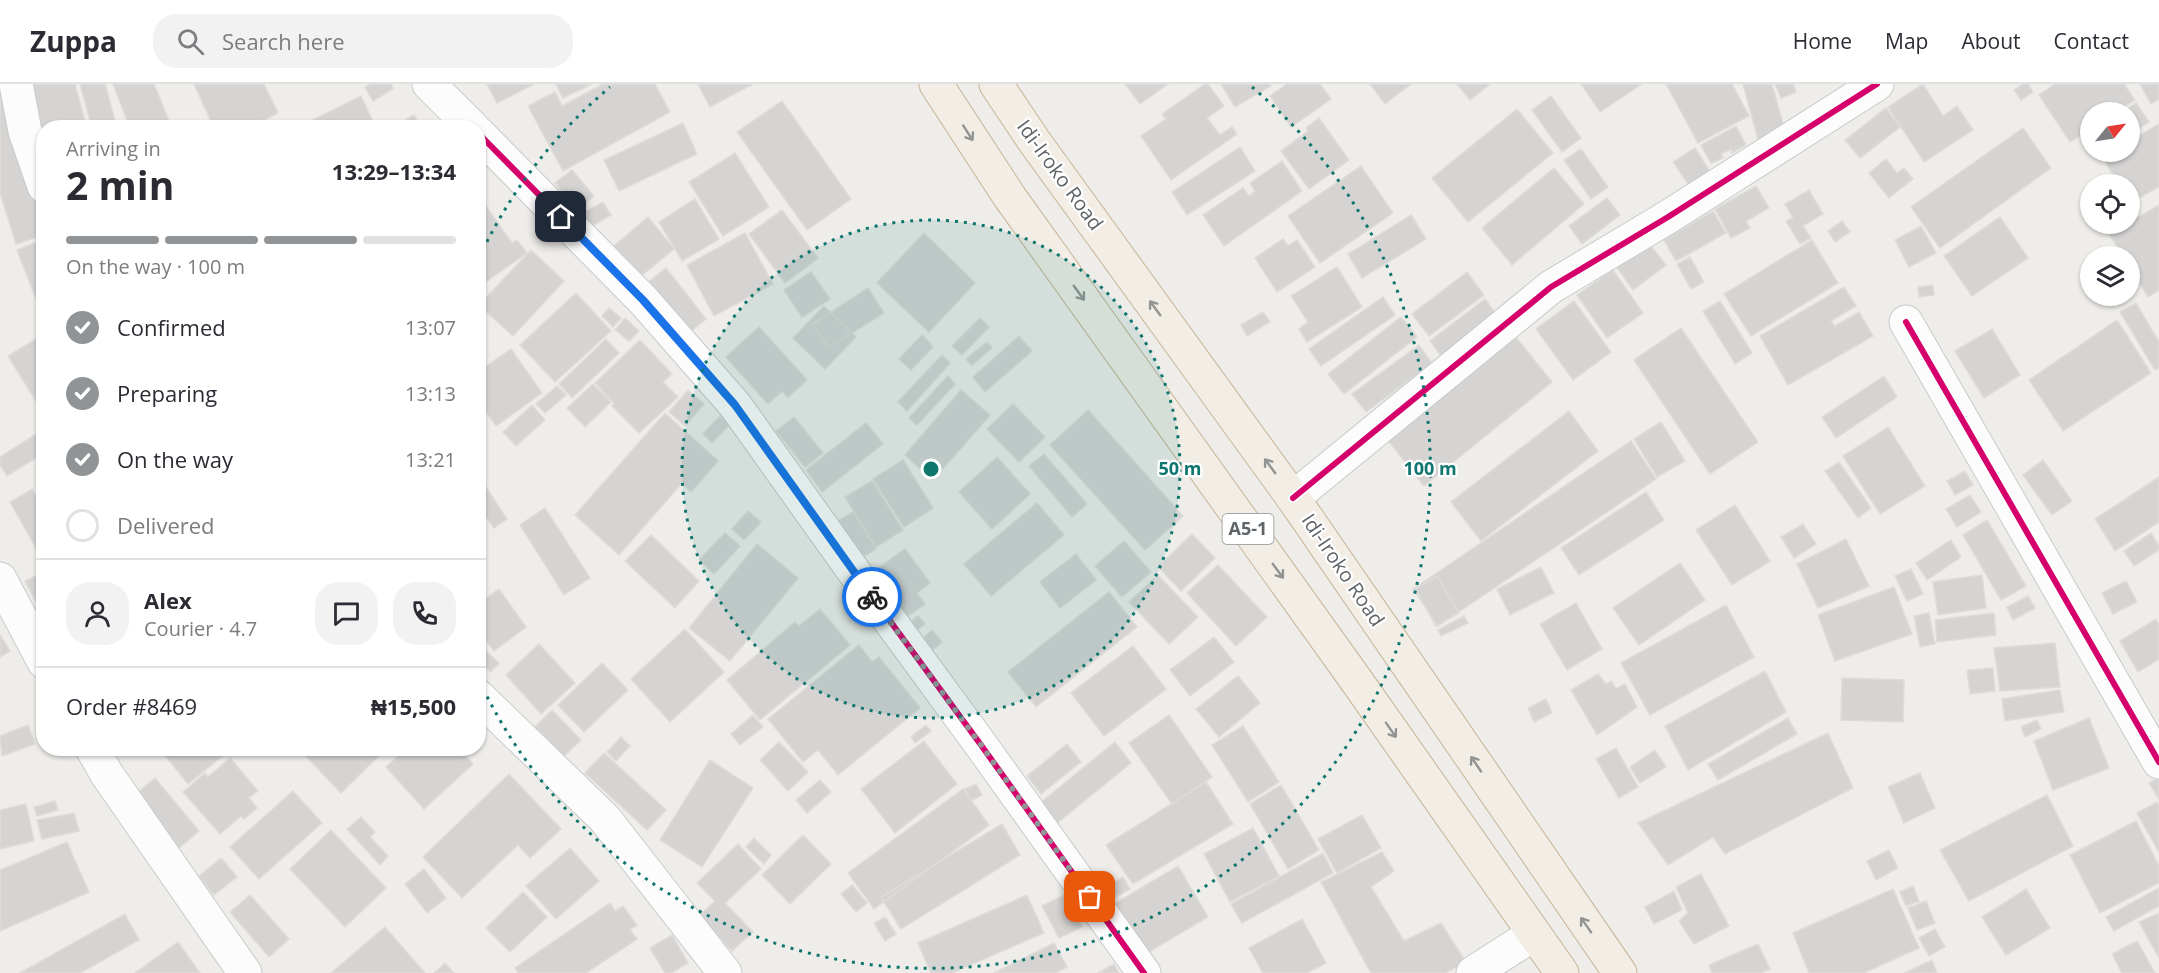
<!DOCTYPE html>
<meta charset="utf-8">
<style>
body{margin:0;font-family:"Open Sans",sans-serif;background:#f2f2f3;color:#2b2b33;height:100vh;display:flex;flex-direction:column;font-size:22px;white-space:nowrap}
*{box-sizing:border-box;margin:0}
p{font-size:20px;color:#7c7c81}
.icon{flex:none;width:33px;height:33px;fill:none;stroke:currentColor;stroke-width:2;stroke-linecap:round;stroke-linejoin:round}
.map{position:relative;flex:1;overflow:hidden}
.panel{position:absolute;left:36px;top:36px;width:450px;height:636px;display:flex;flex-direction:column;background:#fff;border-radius:24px;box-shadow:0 2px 4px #0004}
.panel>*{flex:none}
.needle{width:39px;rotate:60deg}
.buttons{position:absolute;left:2080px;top:18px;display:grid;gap:12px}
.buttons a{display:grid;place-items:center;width:60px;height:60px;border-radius:50%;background:#fff;box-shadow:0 2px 4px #0004;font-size:30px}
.pin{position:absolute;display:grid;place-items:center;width:51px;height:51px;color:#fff;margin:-26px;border-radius:12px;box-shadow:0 3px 9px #0006}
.courier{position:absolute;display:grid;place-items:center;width:60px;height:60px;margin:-30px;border:4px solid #1a73e8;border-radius:50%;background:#fff;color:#222;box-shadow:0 2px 8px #0007}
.head em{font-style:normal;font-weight:700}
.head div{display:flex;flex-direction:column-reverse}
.head{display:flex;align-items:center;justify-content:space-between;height:102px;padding:0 30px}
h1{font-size:39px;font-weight:700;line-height:45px}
.bar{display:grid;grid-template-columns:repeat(4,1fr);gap:9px 6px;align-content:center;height:72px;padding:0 30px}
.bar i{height:8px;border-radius:4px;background:#e1e1e2}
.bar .active{background:#919496}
.bar p{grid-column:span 4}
.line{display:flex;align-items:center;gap:15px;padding:0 30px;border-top:2px solid #e1e1e2}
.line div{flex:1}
.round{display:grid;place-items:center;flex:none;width:63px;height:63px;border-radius:24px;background:#f2f2f3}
ol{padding:0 30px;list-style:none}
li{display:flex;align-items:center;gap:18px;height:66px}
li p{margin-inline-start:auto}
li .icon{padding:6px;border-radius:50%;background:#919496;color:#fff;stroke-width:4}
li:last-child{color:#7c7c81}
li i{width:33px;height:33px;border:3px solid #e1e1e2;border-radius:50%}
header{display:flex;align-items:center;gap:36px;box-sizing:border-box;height:84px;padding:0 30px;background:#fff;border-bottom:2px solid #e1e1e2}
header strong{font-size:28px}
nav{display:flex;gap:33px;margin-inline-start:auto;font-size:21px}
.search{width:420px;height:54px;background:#f2f2f3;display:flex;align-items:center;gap:15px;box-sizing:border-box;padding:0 21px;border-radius:24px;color:#7c7c81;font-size:22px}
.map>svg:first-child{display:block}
.building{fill:#d6d4d3;stroke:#dedcd9;stroke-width:1.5}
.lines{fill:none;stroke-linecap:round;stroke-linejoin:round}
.minor-casing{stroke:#c9caca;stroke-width:35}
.trunk-casing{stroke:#c7b496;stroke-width:35}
.minor{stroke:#fdfcfc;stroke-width:33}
.trunk{stroke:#f2eee6;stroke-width:33}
.cycleway-casing{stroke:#fff;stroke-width:10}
.cycleway{stroke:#d6006c;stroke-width:6}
.oneway{stroke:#929494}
.done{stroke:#919496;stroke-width:6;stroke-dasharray:0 10.8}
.route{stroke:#1a73e8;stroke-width:8}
.ring{fill:none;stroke:#0f766e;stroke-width:3;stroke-dasharray:3 6}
.labels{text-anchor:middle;stroke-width:4.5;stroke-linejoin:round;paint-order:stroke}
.shield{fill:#fff;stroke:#8f9295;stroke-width:1.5}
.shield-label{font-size:18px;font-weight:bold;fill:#5f6468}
.street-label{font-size:20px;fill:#5f6468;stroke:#fff}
.centre{fill:#0f766e;stroke:#fff;stroke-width:3}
.ring-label{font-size:18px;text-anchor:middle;font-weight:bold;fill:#0f766e;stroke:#fff;stroke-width:4.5;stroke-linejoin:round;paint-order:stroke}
</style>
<header>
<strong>Zuppa</strong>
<div class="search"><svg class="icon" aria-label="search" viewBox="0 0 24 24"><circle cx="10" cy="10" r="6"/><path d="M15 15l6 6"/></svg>Search here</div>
<nav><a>Home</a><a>Map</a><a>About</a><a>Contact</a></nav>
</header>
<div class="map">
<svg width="2159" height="889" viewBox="0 0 2159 889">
<rect width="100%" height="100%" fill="#efedea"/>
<path class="building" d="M27,0H75L87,44H44V60Z
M80,0H105L117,44H92Z
M113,0H154L172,44H130Z
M194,0H264L278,29L249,44H214Z
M371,0H391L393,5L373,17L365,3Z
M487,0H534L497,19Z
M556,0H592L563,14Z
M603,0H655L670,28L563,87L528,22L555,8L562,22Z
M698,0H753L710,23Z
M1125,0H1168L1140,20Z
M1205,0H1208L1224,22L1207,34L1220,51L1232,43L1237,50L1171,96L1141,52L1166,35L1162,30Z
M1221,0H1269L1271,2L1235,23Z
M1287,0H1320L1331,15L1291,43L1270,12Z
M1370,0H1411L1385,20Z
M1457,0H1490L1470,16Z
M1581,0H1642L1600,28Z
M1666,0H1732L1749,32L1698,59Z
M1743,0H1772L1785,47L1758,55Z
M1775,0H1793L1796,8L1781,14Z
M1923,0L1943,32L1957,22L1973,46L1924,78L1888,23Z
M2023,0H2028L2033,8L2021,16L2014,6Z
M2055,0H2124L2135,16L2116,28H2091V45L2070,58L2039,11Z
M2140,0H2159V15L2151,20Z
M2,4L44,138V151L16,160L0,109V5Z
M361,12L376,44H297Z
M1551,12L1581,54L1562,68L1532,26Z
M782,17L851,115L807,146L737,48Z
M2136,19L2149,38L2130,50V28H2122Z
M1886,24L1900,43L1860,74L1845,56Z
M1517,25L1553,69L1468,138L1432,94Z
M414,31L420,42L417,44L393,43Z
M1319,34L1349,76L1309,105L1281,67L1308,47L1306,44Z
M683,39L697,70L619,107L604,76Z
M2159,40V103L2130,119V100H2118L2102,72L2111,68H2130V57Z
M1736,42L1746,61L1732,69L1731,65L1721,70L1723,74L1711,79L1701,61Z
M2023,44L2051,84L1940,164L1911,123Z
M1240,63L1255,87L1187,131L1172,108Z
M1695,64L1711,89L1690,103L1673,78Z
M1581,65L1608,103L1591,115L1564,76Z
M735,69L769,123L723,152L689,98Z
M1886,75L1897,89L1904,84L1913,95L1889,114L1869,89Z
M1282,77L1302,107L1224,162L1203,131L1243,104L1249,112L1255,107L1250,99Z
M1361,82L1393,129L1320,179L1288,132Z
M1554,84L1584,120L1512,181L1482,144Z
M572,86L594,112L577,126L555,99Z
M1756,102L1769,124L1746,137L1750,144L1731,154L1715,125Z
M1809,106L1823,130L1803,142L1811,154L1800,160L1786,137L1793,134L1785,120Z
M1607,114L1620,131L1582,160L1569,142Z
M695,115L719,155L682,177L659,138Z
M603,118L611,131L591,143L583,129Z
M484,119L512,159L517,156L527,169L487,197L478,185V123Z
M2159,121V206L2148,213L2130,184V172H2123L2109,150Z
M782,126L818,174L785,199L749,150Z
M1713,127L1726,149L1676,177L1664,156Z
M1411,131L1426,155L1362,194L1348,170Z
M648,133L674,165L640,193L614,162Z
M2000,133L2028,174L1972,212L1944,172Z
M1842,137L1850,148L1835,158L1828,147Z
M1921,142L1936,169L1909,183L1895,156Z
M745,149L773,200L714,232L687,181Z
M924,149L975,199L929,248L877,199Z
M44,155V232L43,233L17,166Z
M1283,155L1288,162L1297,156L1315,183L1277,208L1255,174Z
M1812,156L1838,199L1751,252L1724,210Z
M1648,158L1666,181L1633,206L1616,182Z
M531,166L564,197L513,252L479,221Z
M1690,173L1704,198L1691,205L1677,180Z
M1337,183L1362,223L1307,258L1299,245L1308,238L1291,212Z
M666,184L706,235L688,250L647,199Z
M1613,186L1643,229L1607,254L1577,211Z
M811,188L830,215L802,233L784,206Z
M1467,188L1484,211L1429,252L1412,230Z
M1933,201L1934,211L1919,213L1918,203Z
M1844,203L1856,222L1831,237L1835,242L1859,228L1873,252L1788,301L1760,252Z
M868,204L884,229L828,264L813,240Z
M576,209L611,247L555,298L520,261Z
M1383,213L1395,231L1321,282L1309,265Z
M1485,215L1497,231L1442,273L1430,257Z
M1574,217L1611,268L1573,296L1536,245Z
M1720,217L1752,269L1735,280L1703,227Z
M2136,219L2159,258V284L2155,286L2120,228Z
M824,222L856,253L825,285L793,254Z
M609,224L621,234L613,243L602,232Z
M1263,228L1270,238L1247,252L1241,241Z
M1401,233L1417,253L1344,310L1328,290Z
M625,234L639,247L629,257L615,246Z
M980,234L989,243L962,271L952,262Z
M2117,236L2151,289L2063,347L2029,296Z
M759,243L807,296L788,313L782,307L768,320L726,273Z
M1681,244L1758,358L1710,390L1634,276Z
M1992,245L2020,291L1984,314L1955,267Z
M44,250V330L8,272Z
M922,251L933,263L911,286L899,275Z
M1019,252L1032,267L985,308L973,293Z
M1515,252L1552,298L1424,402L1387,355Z
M606,255L619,269L572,314L559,300Z
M640,256L672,290L663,298L678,313L639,349L612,322L614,319L595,299Z
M987,258L992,264L972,281L966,275Z
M1419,261L1432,279L1366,328L1352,310Z
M511,265L542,309L496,342L478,317V288Z
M942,271L950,279L907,327L898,318Z
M948,292L955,300L917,341L909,334Z
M1884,292L1897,313L1836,354L1822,333Z
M593,300L611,318L585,343L567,324Z
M557,302L566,311L545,329L536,320Z
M688,306L704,320L685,342L669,328Z
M961,306L990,331L933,396L905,371Z
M1013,320L1045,353L1019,378L987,345Z
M532,321L545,336L516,362L503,348Z
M1088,326L1183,432L1145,466L1050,361Z
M1569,327L1598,367L1481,457L1451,418Z
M665,329L718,377L691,408L682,399L619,471L575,431Z
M720,332L729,341L712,359L703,350Z
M794,333L823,369L805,383L776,347Z
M1661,338L1685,377L1657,393L1634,355Z
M866,339L883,360L822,408L806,386Z
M1888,343L1925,402L1880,430L1843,372Z
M44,345V369L7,392L0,381V373Z
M1631,357L1656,395L1438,542L1413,505Z
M1044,370L1087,420L1072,433L1029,382Z
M997,373L1030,410L992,445L959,408Z
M903,376L933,424L904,443L873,395Z
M2043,376L2072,417L2052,431L2023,391Z
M1839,378L1871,424L1858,434L1825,387Z
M1965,387L1973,401L1955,411L1947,397Z
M478,391L507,435L494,444L478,422Z
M2159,393V438L2115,467L2095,435Z
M872,397L903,446L876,463L845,413Z
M32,405L39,417L44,414V478L10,418Z
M1646,408L1664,436L1579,491L1561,464Z
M1970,411L1981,428L1957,443L1946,425Z
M1037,419L1064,451L991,512L964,480Z
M1735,421L1770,477L1732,501L1696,446Z
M545,424L590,494L564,511L520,441Z
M748,427L761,438L744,456L732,445Z
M853,428L876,465L856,477L833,440Z
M1987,436L2026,502L2001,516L1963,451Z
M1803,440L1816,460L1794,474L1781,453Z
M725,449L740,462L714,490L699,476Z
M2151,449L2159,462V466L2134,482L2124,467Z
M1192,450L1215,474L1181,507L1158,483Z
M651,451L699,497L675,524L625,477Z
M1846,455L1869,502L1818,524L1797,480Z
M1951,456L1961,473L1927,496L1916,479Z
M1124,457L1151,488L1122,513L1095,482Z
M757,460L798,494L730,577L689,544Z
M905,465L930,499L917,509L925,520L905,534L883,504L891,498L880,483Z
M1076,470L1096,496L1060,524L1040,498Z
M1680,479L1705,516L1639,561L1613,524Z
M1218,481L1267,533L1236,562L1187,509Z
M1541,483L1554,509L1510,531L1497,505Z
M1911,485L1923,510L1907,517L1895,492Z
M44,488V534L25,497Z
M1158,491L1198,533L1169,560L1129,518Z
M1982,491L1986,524L1938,531L1933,498Z
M1437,492L1459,529L1436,542L1415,505Z
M2126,497L2137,518L2113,530L2102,509Z
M1894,503L1912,550L1835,577L1818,531Z
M499,505L526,543L494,567L478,546V520Z
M1109,508L1137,543L1036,623L1008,588Z
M2028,512L2035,524L2013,536L2007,523Z
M1576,519L1602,565L1567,586L1540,540Z
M1726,521L1754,573L1650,631L1621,579Z
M820,525L850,561L760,636L727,596L795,538L799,542Z
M1929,529L1935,560L1920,563L1914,532Z
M1994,529L1996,551L1937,558L1935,536Z
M918,532L925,540L912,550L906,542Z
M1464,532L1468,539L1441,552L1438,546Z
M2156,535L2159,541V575L2138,588L2120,557Z
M685,545L724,588L670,638L631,595Z
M932,546L942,558L930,568L920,557Z
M0,551L10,567L0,573Z
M1214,553L1234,578L1190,612L1170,586Z
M2055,559L2060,603L2000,607L1994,564Z
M539,560L575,599L541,630L506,591Z
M859,561L872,578L879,573L920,624L838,691L818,666L803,678L768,635Z
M1133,562L1166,605L1104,652L1071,609Z
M486,567L499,579L491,588L478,577Z
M602,579L628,606L584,648L558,621Z
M1993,584L1995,607L1970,610L1967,586Z
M1765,587L1786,628L1688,686L1665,642Z
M1598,590L1606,600L1612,597L1616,605L1625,600L1637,623L1597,651L1571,606Z
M1238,592L1260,619L1219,653L1196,625Z
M1842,594L1904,596L1903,638L1841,636Z
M2060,606L2064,628L2005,637L2002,615Z
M1546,615L1552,629L1534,638L1528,624Z
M552,626L581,656L564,672L535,643Z
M753,631L763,643L740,661L731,650Z
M1169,631L1212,693L1172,720L1129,659Z
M1788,634L1797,650L1718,696L1708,680Z
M2089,634L2109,684L2053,706L2034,657Z
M2037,636L2041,645L2025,653L2021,643Z
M28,641L35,660L2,672L0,652Z
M926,641L931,647L915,659L911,653Z
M1243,642L1279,698L1248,718L1212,661Z
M1828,649L1853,704L1725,770L1713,753L1668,781L1638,739Z
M621,653L630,662L616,677L607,668Z
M924,657L957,700L895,749L861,705Z
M779,658L808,688L788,707L760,676Z
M1115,658L1131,679L1056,740L1040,719Z
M1067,660L1081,678L1041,710L1027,692Z
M159,664H221L225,670L188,700Z
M302,664H387L341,709L300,666Z
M407,664H459L473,680L424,725L386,683Z
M1616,664L1638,703L1619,714L1596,675Z
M1655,666L1666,683L1640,699L1630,683Z
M604,669L666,726L647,746L585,689Z
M230,674L258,707L249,714L257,724L244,735L241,732L220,750L183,708L205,689L208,693Z
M710,676L753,704L702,783L660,756Z
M1920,689L1935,724L1904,739L1888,703Z
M509,690L561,745L530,774L518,761L462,814L423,773Z
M155,694L199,747L178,765L134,711Z
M2158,694L2159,695V715L2149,699Z
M820,696L831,708L807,729L796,716Z
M1206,698L1233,740L1133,800L1106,761Z
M976,700L982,711L971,717L965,705Z
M1281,701L1319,766L1288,785L1250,720Z
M963,705L989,741L874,825L848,789Z
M293,707L322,739L259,795L230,763Z
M2047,711L2073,762L1969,817L1940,766Z
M55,717L58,726L37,732L34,723Z
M2157,718L2159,722V768L2137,729Z
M26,720L34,757L0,765V726Z
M74,729L79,747L42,755L37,736Z
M1362,731L1381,764L1337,789L1318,755Z
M361,733L375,748L370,753L388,772L380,781L347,745Z
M2136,737L2159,782V799L2100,829L2070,771Z
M1002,740L1020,771L901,845L881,813Z
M1253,744L1279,792L1230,818L1204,770Z
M331,746L386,804L345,843L290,785Z
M803,751L831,780L790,820L762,791Z
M754,754L771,771L764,780L746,763Z
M67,758L89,808L0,847V786Z
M738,760L761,785L725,819L753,848L732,867L699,832L715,817L697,799Z
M570,764L599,797L556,835L526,802Z
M1889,766L1898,784L1876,796L1867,777Z
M1382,768L1394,787L1371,803L1404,857L1441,839L1466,878L1445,889H1371L1321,798Z
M1323,769L1333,789L1242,839L1231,820Z
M221,774L237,793L214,811L199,792Z
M1178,782L1208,833L1144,871L1114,820Z
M424,785L446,814L427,829L405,800Z
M1701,790L1729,842L1694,860L1679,837L1688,829L1676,803Z
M1123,793L1130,805L1112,815L1105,803Z
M852,801L867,819L856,828L841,810Z
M1913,802L1919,817L1906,822L1900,808Z
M2159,804V822L2114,847L2106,833Z
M1893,805L1919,864L1864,889H1809L1793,849Z
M2026,805L2050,844L2006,871L1982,833Z
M1674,807L1682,826L1654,840L1645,823Z
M523,808L547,833L510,868L486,844Z
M1066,810L1082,843L1059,854L1042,822Z
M250,811L289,855L269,873L230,828Z
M1027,811L1044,849L952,889H931L918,859Z
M1926,817L1935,839L1917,846L1908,824Z
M610,819L615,827L623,822L637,841L630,846L637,855L586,889H518L515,884Z
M2159,829V874L2139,838Z
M125,830L139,856L80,889H20Z
M885,833L896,850L885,857L874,839Z
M1302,835L1326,879L1307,889H1263L1249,864Z
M385,843L425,889H331Z
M1935,845L1945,863L1929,872L1919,854Z
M672,851L688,879L671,889H665L650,864Z
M2137,857L2155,889H2122L2112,870Z
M178,858L200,889H135Z
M1054,859L1067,883L1056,889H994Z
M1758,860L1770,885L1761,889H1712L1709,881Z
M1932,876L1937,889H1904Z
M445,879L454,889H434Z
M1114,880L1119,889H1098Z"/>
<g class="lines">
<defs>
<path id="minor" d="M16,0L25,47L44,102
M429,0L473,44
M478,49L643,216L735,321L852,485L981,661L1144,889
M1906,238L2159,678
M1293,414L1551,203L1668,133L1877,0
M0,495L44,578
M478,612L605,735L725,889
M92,664L106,689L245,889
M1473,889L1534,850"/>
<path id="trunk" d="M936,0L1009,112L1356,596L1562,889
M996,0L1034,57L1293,414L1620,889"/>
</defs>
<use href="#minor" class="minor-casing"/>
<use href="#trunk" class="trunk-casing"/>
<use href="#minor" class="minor"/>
<use href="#trunk" class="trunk"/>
<defs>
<path id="cycleway" d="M478,49L643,216L735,321L852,485L981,661L1144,889
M1906,238L2159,678
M1293,414L1551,203L1668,133L1877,0"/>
</defs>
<use href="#cycleway" class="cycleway-casing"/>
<use href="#cycleway" class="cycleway"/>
</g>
<defs><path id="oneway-shaft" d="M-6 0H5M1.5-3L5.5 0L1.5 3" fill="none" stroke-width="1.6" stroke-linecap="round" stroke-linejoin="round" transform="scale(1.5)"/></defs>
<g class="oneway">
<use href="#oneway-shaft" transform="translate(968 49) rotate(57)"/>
<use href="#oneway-shaft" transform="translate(1079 209) rotate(54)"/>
<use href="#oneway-shaft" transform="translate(1155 224) rotate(-126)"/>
<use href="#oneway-shaft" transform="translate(1270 382) rotate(-126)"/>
<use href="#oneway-shaft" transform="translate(1278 487) rotate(54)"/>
<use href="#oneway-shaft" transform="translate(1391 646) rotate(55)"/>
<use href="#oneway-shaft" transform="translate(1476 680) rotate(-124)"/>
<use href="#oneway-shaft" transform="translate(1586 841) rotate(-125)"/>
</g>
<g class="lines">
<path class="done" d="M872,513L981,661L1090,813"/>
<path class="route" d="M561,133L643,216L735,321L872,513"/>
</g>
<circle cx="931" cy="385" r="249" fill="#0f766e" fill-opacity=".12"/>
<g class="ring">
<circle cx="931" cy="385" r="249"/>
<path d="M479 174A499 499 0 0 1 610 3M1252 3A499 499 0 1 1 479 596"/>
</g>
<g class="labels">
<rect class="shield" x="1222.5" y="430" width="51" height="30" rx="4.5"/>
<g class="shield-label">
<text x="1248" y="451">A5-1</text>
</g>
<g class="street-label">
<text transform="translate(1060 91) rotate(54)" y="7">Idi-Iroko Road</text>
<text transform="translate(1343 486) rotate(56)" y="7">Idi-Iroko Road</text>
</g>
</g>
<circle cx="931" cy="385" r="9" class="centre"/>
<g class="ring-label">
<text x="1180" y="391">50 m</text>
<text x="1430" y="391">100 m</text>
</g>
</svg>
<div class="buttons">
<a><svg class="needle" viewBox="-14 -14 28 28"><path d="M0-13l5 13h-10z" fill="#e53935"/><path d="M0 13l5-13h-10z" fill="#7c7c81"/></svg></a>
<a><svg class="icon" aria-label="locate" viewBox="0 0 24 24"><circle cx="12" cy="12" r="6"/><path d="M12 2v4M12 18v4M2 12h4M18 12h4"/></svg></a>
<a><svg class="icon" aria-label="layers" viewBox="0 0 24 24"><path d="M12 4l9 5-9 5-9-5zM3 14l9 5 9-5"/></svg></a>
</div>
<div class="pin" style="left:1090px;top:813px;background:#ea580c"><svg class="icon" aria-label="bag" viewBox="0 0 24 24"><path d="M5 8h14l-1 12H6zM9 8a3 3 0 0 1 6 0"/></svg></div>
<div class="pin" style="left:561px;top:133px;background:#1f2937"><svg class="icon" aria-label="home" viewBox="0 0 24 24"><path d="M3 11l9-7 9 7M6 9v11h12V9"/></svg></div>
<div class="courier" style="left:872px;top:513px"><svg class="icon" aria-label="bike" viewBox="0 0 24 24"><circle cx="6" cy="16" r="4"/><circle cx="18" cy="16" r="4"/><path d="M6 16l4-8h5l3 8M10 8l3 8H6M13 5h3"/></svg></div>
<section class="panel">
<div class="head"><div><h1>2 min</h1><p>Arriving in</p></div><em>13:29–13:34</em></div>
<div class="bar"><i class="active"></i><i class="active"></i><i class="active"></i><i></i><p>On the way · 100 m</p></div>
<ol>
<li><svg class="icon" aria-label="check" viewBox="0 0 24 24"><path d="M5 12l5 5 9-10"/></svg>Confirmed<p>13:07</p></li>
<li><svg class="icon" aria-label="check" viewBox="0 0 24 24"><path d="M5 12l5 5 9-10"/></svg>Preparing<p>13:13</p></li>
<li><svg class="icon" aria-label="check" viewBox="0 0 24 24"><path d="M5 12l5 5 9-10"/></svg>On the way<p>13:21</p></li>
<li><i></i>Delivered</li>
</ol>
<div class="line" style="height:108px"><a class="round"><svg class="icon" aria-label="person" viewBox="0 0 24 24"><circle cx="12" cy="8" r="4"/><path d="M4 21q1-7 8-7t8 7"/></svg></a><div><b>Alex</b><p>Courier · 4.7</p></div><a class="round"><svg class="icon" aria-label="chat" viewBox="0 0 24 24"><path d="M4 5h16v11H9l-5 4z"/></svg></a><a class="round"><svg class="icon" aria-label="phone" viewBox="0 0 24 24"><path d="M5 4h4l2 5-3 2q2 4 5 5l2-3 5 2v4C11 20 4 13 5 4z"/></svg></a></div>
<div class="line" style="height:78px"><div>Order #8469</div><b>₦15,500</b></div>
</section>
</div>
